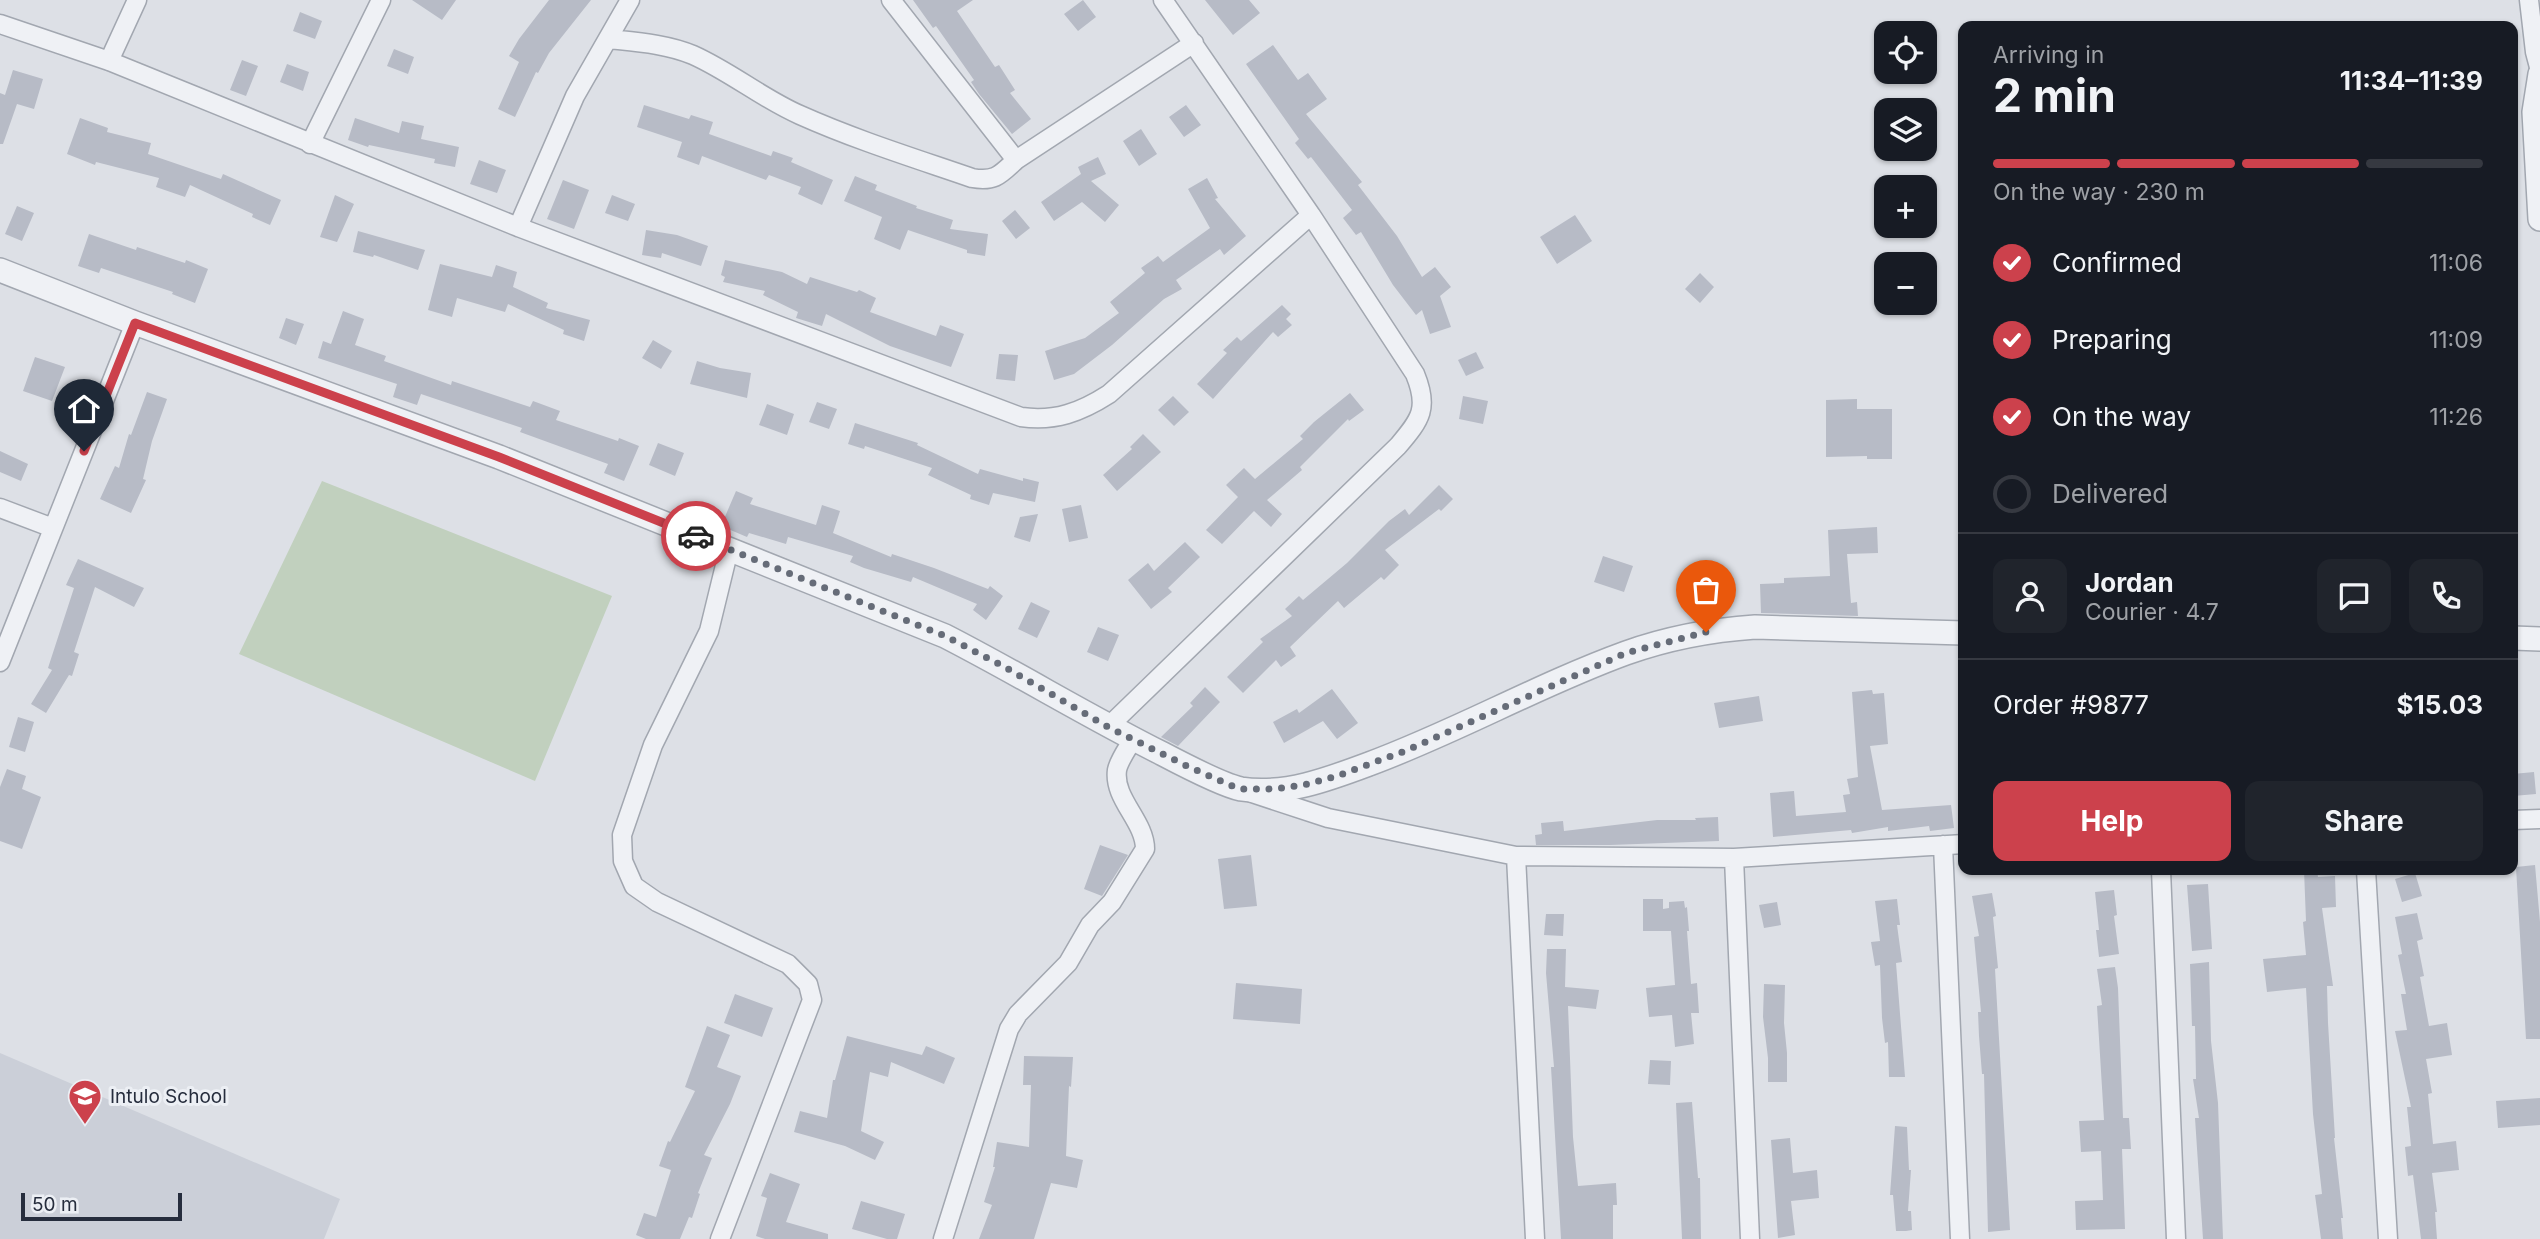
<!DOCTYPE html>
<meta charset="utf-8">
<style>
body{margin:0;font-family:Inter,sans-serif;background:#20242c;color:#f1f3f6;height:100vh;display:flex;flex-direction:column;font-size:26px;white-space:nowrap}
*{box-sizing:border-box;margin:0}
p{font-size:23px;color:#9ea1a6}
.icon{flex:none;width:38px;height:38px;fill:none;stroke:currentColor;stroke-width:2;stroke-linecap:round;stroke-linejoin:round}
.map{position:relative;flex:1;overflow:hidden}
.side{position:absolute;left:1958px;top:21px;width:560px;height:854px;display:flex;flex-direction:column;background:#171b24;border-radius:14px;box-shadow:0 2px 5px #0004}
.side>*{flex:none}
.controls{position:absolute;left:1874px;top:21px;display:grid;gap:14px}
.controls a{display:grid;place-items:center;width:63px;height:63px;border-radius:14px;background:#171b24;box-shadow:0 2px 5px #0004;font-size:35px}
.scale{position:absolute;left:21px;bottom:18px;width:161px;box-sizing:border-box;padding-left:7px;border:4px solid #262d3d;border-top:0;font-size:19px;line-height:24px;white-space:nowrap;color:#262d3d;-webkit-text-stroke:5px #eceff4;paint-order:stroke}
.pin{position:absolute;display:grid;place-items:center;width:60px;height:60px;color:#fff;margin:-72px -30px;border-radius:50% 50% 50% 0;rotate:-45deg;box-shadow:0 0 7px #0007}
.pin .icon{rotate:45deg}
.courier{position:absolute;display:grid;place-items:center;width:70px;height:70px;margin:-35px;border:5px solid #cc414c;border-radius:50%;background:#fff;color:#222;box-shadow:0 2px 9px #0007}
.headline em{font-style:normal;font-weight:700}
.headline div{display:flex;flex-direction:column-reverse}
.headline{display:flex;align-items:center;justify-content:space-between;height:119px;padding:0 35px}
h1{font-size:46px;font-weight:700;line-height:52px}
.bar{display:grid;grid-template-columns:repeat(4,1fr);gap:10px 7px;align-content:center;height:84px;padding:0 35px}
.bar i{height:9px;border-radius:5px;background:#363941}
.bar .on{background:#cc414c}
.bar p{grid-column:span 4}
.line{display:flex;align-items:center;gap:18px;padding:0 35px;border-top:2px solid #363941}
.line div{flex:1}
.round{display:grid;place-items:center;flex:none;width:74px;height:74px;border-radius:14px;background:#20242c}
ol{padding:0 35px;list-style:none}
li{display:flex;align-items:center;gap:21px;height:77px}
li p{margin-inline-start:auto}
li .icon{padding:7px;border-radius:50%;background:#cc414c;color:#fff;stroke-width:4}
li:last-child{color:#9ea1a6}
li i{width:38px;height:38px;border:4px solid #363941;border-radius:50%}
.button{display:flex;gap:14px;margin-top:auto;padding:14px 35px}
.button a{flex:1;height:80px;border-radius:14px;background:#cc414c;color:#fff;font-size:28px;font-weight:700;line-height:80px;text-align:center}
.button a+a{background:#20242c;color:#f1f3f6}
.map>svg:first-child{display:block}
.built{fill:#cbcfd8}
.green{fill:#c1d0be}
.building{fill:#b7bbc6}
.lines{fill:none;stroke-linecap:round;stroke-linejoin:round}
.minor-casing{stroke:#a2a7b0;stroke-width:21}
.tertiary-casing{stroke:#a2a7b0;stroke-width:26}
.minor{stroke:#eff1f5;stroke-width:18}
.tertiary{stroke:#eff1f5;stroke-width:23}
.done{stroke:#666c78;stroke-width:7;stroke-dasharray:0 12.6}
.route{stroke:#cc414c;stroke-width:9}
.labels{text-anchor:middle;stroke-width:6;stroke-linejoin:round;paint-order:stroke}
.poi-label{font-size:19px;fill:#262d3d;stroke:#eceff4;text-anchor:start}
</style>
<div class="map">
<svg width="2540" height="1239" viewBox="0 0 2540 1239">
<rect width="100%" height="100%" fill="#dde0e6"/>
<path class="built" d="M0,1053L340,1199L324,1239H0Z"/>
<path class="green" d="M322,481L612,596L535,781L239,654Z"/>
<path class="building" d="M412,0H456L442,20Z
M549,0H591L549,53L538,73L536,72L515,117L498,109L519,62L509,56L519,39Z
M913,0H973L957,11L995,67L999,65L1015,90L1010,93L1031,119L1012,134L979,94L971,82L974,80L936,26L933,28Z
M1083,0L1096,17L1078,31L1064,14Z
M1205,0H1249L1260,13L1233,35Z
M300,12L322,21L315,39L293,31Z
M1273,45L1298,80L1308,73L1327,99L1306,114L1362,182L1358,185L1397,236L1422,277L1435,267L1451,287L1440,296L1451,327L1430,334L1422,310L1416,315L1393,285L1361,232L1356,235L1343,218L1352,210L1311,157L1308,159L1295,143L1299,139L1246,64Z
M394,49L414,57L408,74L387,66Z
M242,60L258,66L246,96L230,90Z
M287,64L309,72L303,91L280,82Z
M13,70L43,79L34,109L17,104L3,144H0V93L5,95Z
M644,105L689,119L691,115L713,122L709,134L771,156L773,151L793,158L791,162L833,180L822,205L798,194L801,187L769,175L766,180L702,156L699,165L677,157L682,142L637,127Z
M1186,105L1201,125L1184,137L1169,117Z
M80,118L108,128L107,132L151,143L148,154L221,179L223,174L281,200L270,225L252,217L253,214L190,185L185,197L156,187L159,178L96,162L95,165L67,154Z
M355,118L399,133L402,121L424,126L421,139L459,147L455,167L434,163L435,159L369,145L368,147L348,140Z
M1141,129L1157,154L1139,166L1123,141Z
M1098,157L1106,174L1091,181L1119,205L1105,222L1082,202L1054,221L1041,202L1081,174L1078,167Z
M479,160L506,170L497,193L470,184Z
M855,176L877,185L875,190L917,206L916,208L953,220L950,229L988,234L985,256L967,253V250L908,230L900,250L874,239L882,217L844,201Z
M1207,178L1218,198L1215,199L1246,236L1224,255L1220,249L1176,280L1182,289L1164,299L1112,345L1074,374L1054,380L1045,351L1085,338L1119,313L1110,302L1145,273L1141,268L1158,256L1163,262L1210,228L1188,189Z
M563,180L589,190L574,229L547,219Z
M335,195L354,204L337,242L320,237Z
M612,195L635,204L628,221L605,213Z
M17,206L34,213L22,241L5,234Z
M1015,210L1030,228L1016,239L1002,221Z
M1575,215L1592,241L1557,264L1540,237Z
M646,230L677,235L708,246L701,266L662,253L661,258L642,255Z
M358,231L425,250L418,270L374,255L373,257L353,252Z
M89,234L136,250L137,247L185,263L186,260L208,269L195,303L172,294L173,292L101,268L99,273L78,266Z
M725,260L782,272L807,284L810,277L857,292L859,290L876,298L870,312L936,336L940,325L964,334L951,367L890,346L826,314L822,326L796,318L798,312L763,295L765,291L723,282L725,277L721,275Z
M440,264L492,277L496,265L517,272L513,287L548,303L546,308L590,320L584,341L563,334L564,330L508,304L505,312L457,298L452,317L428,310Z
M1700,273L1714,287L1700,303L1685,289Z
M1282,305L1291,314L1286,319L1292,325L1278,337L1273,332L1213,399L1197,384L1227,353L1223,350L1237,337L1241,341Z
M343,311L364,319L355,345L386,356L384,361L451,385L452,381L530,407L533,401L560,411L556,420L618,441L619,438L639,446L624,481L604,473L608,464L520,432L522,428L421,394L417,405L393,397L397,384L318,358L323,341L331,344Z
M286,318L304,324L296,345L279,338Z
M653,340L672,351L661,369L642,358Z
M1476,352L1484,368L1466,376L1458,360Z
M999,354L1018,355L1015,381L996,379Z
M35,357L65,367L52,401L23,391Z
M697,361L720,368L751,373L747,398L690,384Z
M147,392L167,399L152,441L143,479L146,480L131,513L100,499L115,466L119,468L129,434L131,435Z
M1350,393L1364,410L1349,421L1348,419L1300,467L1302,470L1267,500L1282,514L1271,527L1254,511L1222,544L1206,530L1238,497L1226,485L1244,468L1255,479L1303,439L1300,436L1314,422Z
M1173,396L1189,412L1174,426L1158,410Z
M1463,396L1488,401L1483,424L1459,419Z
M1857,399V409H1892V459H1867V456L1826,457V400Z
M817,402L837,409L829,429L809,422Z
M767,404L794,414L787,435L759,425Z
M855,423L918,443L917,445L978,474L980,469L1023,481V478L1039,482L1035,502L993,493L989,505L970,499L971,495L928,475L932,468L865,446L864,449L848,444Z
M1143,434L1161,452L1117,491L1103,475L1132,449L1130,447Z
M658,443L684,453L675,476L649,465Z
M0,451L28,464L21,481L0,472Z
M1439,485L1453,499L1441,511L1439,509L1385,550L1399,565L1384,580L1381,577L1344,608L1338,601L1290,647L1296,656L1281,667L1276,660L1243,693L1227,677L1263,642L1260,639L1292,616L1285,609L1299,596L1303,600L1347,563L1389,521L1405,509L1409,515Z
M736,491L753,498L750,504L816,525L822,505L840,511L833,533L891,557L892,554L934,568L988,589L990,586L1003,596L986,620L973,610L977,604L913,577L911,582L864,568L850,562L853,556L788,537L786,544L749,533L747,537L721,526Z
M1081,505L1088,538L1069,542L1062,509Z
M1038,514L1030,542L1014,537L1020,517Z
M1877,527L1878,553L1847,554L1851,603L1857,602L1858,616L1761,613L1760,584L1784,583V578L1830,576L1828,530Z
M1185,542L1200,557L1168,588L1172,592L1151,609L1128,580L1148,563L1154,571Z
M1603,556L1633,566L1624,592L1594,582Z
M78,559L144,588L134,607L95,587L74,652L79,654L72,676L69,675L46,713L31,704L52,670L48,668L74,588L66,585Z
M1031,602L1050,611L1037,638L1018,629Z
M1098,627L1119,635L1108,661L1087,652Z
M1205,687L1220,702L1178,746L1161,737L1193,706L1190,703Z
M1332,689L1358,723L1337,739L1323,721L1284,743L1273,722L1297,709L1299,713Z
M1872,690L1873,694L1884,693L1888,744L1870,746L1882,810L1951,805L1954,828L1930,831L1929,826L1888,831V827L1852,833L1851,830L1773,837L1770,793L1794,791L1796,816L1846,812L1843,795L1850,794L1847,779L1858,777L1852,692Z
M1759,696L1763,721L1719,728L1714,703Z
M18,717L34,722L25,752L9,747Z
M7,769L26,776L22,789L41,797L22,849L0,841V787Z
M2534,772L2536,794L2513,796V774Z
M1718,817L1719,841L1610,845H1536L1535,835L1542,834L1541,823L1563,821L1564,831L1657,820H1696L1695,818Z
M1100,845L1128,855L1102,896L1084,889Z
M1251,855L1257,906L1224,909L1218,859Z
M2535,865L2540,922V1039H2526L2516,867Z
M2304,870H2317L2318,877L2335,876L2336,907L2322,908L2333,986H2327L2328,1023L2335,1138H2334L2343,1218H2341L2343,1239H2321L2315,1195L2322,1194L2313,1114L2306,988L2267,992L2263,959L2306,955L2303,922L2306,921Z
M2415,873L2422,896L2402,902L2395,879Z
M2208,884L2212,949L2192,951L2187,885Z
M2114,890L2117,915L2114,916L2119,954L2099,957L2096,930H2099L2095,892Z
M1992,893L1996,916L1993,917L1998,968L1995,969L2010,1230L1988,1232L1984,1074H1982L1979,1036L1978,1012H1981L1974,937L1979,936L1972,896Z
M1643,899H1663V909L1669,908V902L1684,901L1685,908L1687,907L1689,931H1687L1691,984L1697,983L1699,1013H1691L1694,1044L1675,1047L1672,1015L1649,1017L1646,988L1675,985L1671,931H1643Z
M1897,899L1900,925H1897L1902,962L1896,963L1905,1077H1889L1888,1042L1885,1043L1882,1018L1880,965L1875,966L1871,942L1880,941L1875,901Z
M1777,902L1781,925L1764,928L1759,905Z
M2417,913L2423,939L2417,941L2424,976L2420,977L2429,1026L2447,1023L2452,1055L2426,1059L2432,1093L2428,1094L2433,1144L2456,1141L2459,1170L2432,1173L2437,1212H2435L2437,1239H2421L2413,1175L2408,1176L2405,1147L2411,1146L2407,1107H2411L2395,1031L2407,1030L2401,994H2406L2398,955L2402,954L2395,917Z
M1546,914H1564L1563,936L1544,935Z
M1547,949H1566L1565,987L1599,990L1596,1009L1568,1006L1573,1137L1578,1186L1616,1183L1617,1205H1613V1239H1561L1551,1067H1554L1546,973Z
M2209,962L2211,1041L2218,1103L2223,1239H2203L2195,1118H2199L2193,1079H2196L2195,1026H2192L2190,964Z
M2115,967L2118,988L2123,1118H2129L2131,1149H2122L2125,1229L2076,1230L2075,1201L2103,1200L2101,1151L2081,1152L2079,1121L2104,1120L2097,1006L2102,1005L2097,969Z
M1236,983L1302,989L1300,1024L1233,1019Z
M1764,984L1785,985L1784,1023L1787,1053V1082H1768V1058L1763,1017Z
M735,994L773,1008L762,1037L724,1023Z
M707,1026L730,1035L717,1067L741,1076L730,1104L704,1155L712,1158L698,1193L700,1194L692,1218L689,1217L680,1239H646L636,1235L644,1213L656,1217L671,1170L659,1166L668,1141L670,1142L695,1091L685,1087Z
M847,1036L922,1055L926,1046L955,1058L944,1084L891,1062L888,1077L870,1072L861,1131L884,1142L875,1160L845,1146L794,1132L800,1111L827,1118L833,1080H835Z
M1024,1056L1073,1057L1071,1087L1069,1086L1066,1156L1083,1160L1077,1188L1051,1183L1034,1239H979L992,1205L984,1202L995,1167H993L997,1142L1029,1147L1031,1085H1023Z
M1650,1060L1671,1061L1670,1085L1648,1084Z
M2540,1098V1125L2498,1128L2496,1101Z
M1692,1102L1698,1178H1700L1701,1239H1682L1676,1103Z
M1895,1126L1907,1127L1909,1170H1911L1908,1211H1911L1912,1230L1906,1231H1896L1893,1195H1890Z
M1790,1138L1793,1173L1817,1170L1819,1198L1791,1201L1795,1235L1778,1238L1771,1140Z
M770,1173L800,1184L786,1222L828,1234V1239H765L756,1236L767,1198L761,1196Z
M861,1201L905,1214L897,1239H887L852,1229Z"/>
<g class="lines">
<defs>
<path id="minor" d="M891,0L1016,160
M2529,0L2535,52L2540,71
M0,24L109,61L518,227L1021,417C1055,422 1081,412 1109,394L1311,215
M609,39C637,42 667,44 693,55C731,72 763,99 800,115C856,140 914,158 972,178C995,182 1000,175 1016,160L1194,43
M109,61L137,0
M310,144L381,0
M518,227L575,96L630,0
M0,508L53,528
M0,662L135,323
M1108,727L1398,446C1421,419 1429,408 1415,374L1311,215L1163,0
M1252,793L1328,818L1516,856L1734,858L1964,844
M2513,820L2540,819
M1943,845L1960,1239
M1516,856L1535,1239
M1734,858L1750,1239
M2161,870L2176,1239
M2366,870L2388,1239
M720,1239L812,1000L808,984L788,964L657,902L634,886L623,861L622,835L653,745L709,631L729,549
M943,1239L1009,1029L1018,1014L1068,963L1090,925L1112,902L1145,849C1145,821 1113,799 1117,770C1119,760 1128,748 1133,739"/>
<path id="tertiary" d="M2540,74L2534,112L2540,219
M0,270L135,323L499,457L945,636C1019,674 1089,717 1163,754C1182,764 1222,785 1241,789C1284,796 1329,779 1369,764C1456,732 1538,685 1626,653C1668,638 1711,630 1755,627L1964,633
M2513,638L2540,639"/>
</defs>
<use href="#minor" class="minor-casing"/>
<use href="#tertiary" class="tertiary-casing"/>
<use href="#minor" class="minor"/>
<use href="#tertiary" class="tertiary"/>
</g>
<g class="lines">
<path class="done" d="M696,536L945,636L1003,666L1108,727L1187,766L1239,789H1274L1304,785L1337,776L1405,751L1626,653L1706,632"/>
<path class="route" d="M84,451L135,323L499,457L696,536"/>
</g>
<defs>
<symbol id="school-pin" viewBox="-11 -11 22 30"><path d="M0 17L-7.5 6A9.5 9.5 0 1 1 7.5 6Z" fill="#cc414c" stroke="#eceff4"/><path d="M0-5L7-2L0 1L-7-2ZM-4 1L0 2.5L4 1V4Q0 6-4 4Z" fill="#fff"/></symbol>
</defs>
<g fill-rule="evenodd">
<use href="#school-pin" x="66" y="1077" width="38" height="52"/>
</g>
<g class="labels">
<g class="poi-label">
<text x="110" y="1103">Intulo School</text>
</g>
</g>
</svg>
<div class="controls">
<a><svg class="icon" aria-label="locate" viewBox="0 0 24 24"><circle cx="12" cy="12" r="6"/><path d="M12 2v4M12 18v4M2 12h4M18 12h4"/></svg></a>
<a><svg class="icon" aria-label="layers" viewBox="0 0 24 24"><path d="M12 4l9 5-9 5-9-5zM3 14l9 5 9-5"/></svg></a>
<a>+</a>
<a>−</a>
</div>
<div class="scale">50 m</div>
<div class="pin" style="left:1706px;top:632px;background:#ea580c"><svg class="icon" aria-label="bag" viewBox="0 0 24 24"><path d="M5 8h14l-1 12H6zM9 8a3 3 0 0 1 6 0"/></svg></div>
<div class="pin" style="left:84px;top:451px;background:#1f2937"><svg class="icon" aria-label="home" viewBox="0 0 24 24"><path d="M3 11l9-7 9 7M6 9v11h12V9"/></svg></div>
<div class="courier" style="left:696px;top:536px"><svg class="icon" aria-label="car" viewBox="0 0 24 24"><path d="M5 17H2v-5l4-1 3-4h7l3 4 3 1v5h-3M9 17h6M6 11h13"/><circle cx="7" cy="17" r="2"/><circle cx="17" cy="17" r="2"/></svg></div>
<section class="side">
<div class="headline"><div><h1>2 min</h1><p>Arriving in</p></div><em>11:34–11:39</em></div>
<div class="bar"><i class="on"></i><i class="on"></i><i class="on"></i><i></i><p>On the way · 230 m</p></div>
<ol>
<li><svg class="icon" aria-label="check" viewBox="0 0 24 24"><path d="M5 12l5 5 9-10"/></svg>Confirmed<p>11:06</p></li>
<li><svg class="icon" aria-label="check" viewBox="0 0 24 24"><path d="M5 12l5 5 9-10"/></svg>Preparing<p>11:09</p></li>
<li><svg class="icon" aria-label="check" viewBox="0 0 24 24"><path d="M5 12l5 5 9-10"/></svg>On the way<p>11:26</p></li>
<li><i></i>Delivered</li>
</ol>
<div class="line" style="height:126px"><a class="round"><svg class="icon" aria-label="person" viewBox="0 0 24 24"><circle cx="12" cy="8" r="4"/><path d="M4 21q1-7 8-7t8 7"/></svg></a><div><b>Jordan</b><p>Courier · 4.7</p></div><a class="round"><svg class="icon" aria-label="chat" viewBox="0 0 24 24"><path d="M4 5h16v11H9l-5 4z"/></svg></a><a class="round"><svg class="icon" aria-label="phone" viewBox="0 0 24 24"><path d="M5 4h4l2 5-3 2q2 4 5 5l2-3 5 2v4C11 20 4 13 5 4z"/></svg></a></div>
<div class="line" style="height:91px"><div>Order #9877</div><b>$15.03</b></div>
<div class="button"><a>Help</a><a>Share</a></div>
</section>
</div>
